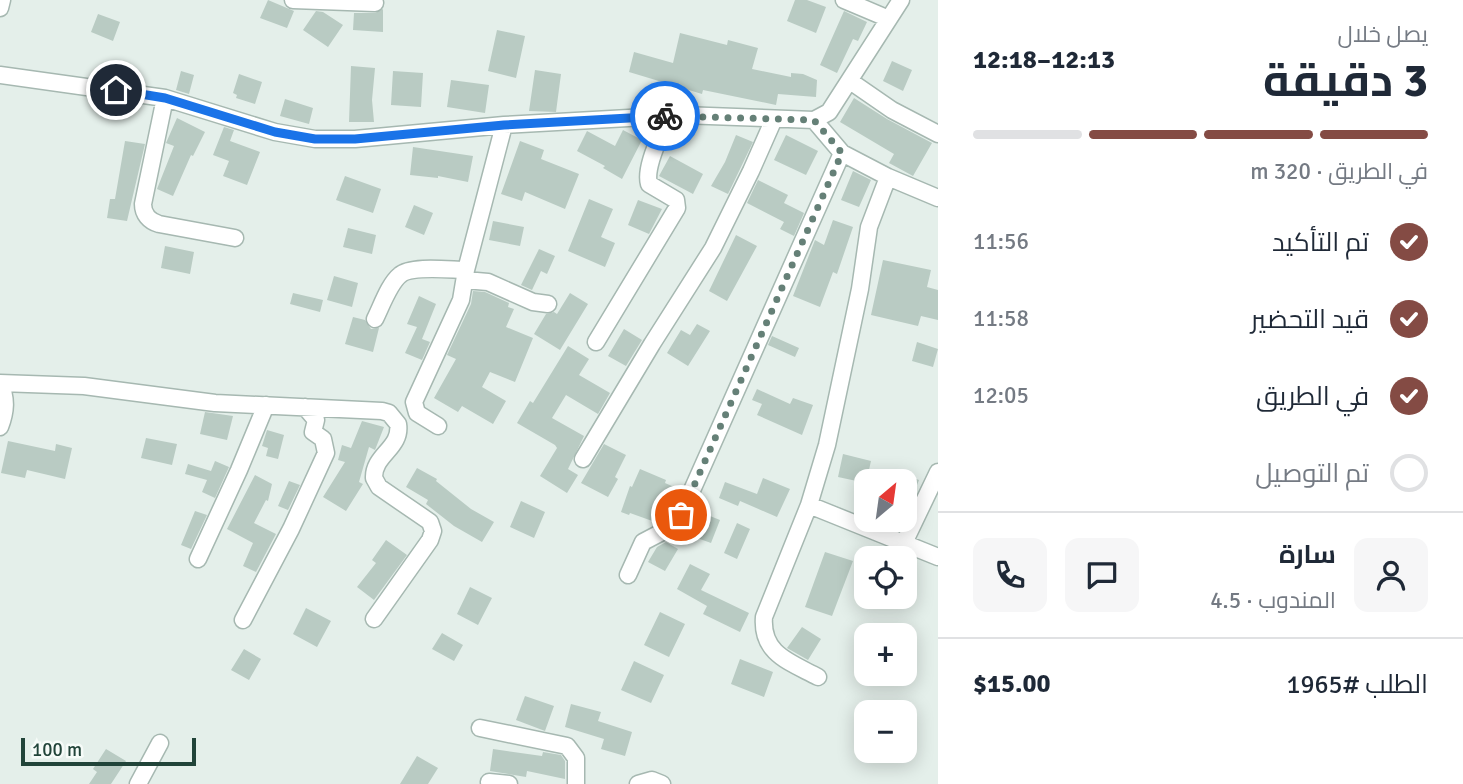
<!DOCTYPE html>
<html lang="ar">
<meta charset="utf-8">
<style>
body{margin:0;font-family:Signika,Cairo,sans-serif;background:#f6f6f7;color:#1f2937;direction:rtl;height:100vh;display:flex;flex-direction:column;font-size:26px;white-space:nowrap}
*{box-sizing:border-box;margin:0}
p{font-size:23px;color:#747a83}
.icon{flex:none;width:38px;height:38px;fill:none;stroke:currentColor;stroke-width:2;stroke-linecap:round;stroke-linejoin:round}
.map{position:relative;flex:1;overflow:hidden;direction:ltr}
.details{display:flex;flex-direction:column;background:#fff;width:525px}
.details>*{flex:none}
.needle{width:46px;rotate:29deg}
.fabs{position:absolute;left:854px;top:469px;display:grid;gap:14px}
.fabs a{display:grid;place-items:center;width:63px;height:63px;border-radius:14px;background:#fff;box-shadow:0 4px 18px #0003;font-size:35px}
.scale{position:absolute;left:21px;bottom:18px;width:175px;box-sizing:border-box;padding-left:7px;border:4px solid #214439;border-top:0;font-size:19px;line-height:24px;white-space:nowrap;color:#214439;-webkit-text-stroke:5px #f6fbf8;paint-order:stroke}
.pin{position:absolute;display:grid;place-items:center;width:60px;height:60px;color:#fff;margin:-30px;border:4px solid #fff;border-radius:50%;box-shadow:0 2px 7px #0007}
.courier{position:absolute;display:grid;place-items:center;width:70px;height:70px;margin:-35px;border:5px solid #1a73e8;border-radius:50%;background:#fff;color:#222;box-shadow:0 2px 9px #0007}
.headline em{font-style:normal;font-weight:700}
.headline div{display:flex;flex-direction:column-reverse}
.headline{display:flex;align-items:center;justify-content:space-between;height:119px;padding:0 35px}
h1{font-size:46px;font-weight:700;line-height:52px}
.bar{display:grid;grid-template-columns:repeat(4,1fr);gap:10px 7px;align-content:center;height:84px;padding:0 35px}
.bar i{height:9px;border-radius:5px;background:#e0e1e3}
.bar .selected{background:#844b44}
.bar p{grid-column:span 4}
.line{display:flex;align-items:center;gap:18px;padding:0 35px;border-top:2px solid #e0e1e3}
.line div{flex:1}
.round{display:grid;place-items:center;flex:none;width:74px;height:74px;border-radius:14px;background:#f6f6f7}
ol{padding:0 35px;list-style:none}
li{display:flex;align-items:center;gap:21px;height:77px}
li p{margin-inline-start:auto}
li .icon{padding:7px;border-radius:50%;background:#844b44;color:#fff;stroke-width:4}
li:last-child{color:#747a83}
li i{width:38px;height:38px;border:4px solid #e0e1e3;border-radius:50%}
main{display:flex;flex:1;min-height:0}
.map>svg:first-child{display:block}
.building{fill:#b9cbc3}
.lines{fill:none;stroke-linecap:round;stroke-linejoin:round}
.minor-casing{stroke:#a6b8b1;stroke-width:19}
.minor{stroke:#fff;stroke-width:16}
.done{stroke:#658077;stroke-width:7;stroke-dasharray:0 12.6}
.route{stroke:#1a73e8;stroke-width:9}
</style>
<main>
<section class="details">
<div class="headline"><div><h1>3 دقيقة</h1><p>يصل خلال</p></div><em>12:13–12:18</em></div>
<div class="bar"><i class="selected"></i><i class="selected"></i><i class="selected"></i><i></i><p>في الطريق · 320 m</p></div>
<ol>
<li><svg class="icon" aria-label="check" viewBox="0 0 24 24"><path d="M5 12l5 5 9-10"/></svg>تم التأكيد<p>11:56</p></li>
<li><svg class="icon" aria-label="check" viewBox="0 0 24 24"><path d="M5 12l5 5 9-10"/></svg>قيد التحضير<p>11:58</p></li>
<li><svg class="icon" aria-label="check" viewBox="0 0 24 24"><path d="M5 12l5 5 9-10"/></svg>في الطريق<p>12:05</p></li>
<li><i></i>تم التوصيل</li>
</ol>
<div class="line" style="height:126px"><a class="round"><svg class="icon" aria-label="person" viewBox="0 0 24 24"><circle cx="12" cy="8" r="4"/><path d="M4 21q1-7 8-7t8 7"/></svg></a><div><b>سارة</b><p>المندوب · 4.5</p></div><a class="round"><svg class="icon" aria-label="chat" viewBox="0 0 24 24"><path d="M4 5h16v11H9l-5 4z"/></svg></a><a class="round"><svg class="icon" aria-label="phone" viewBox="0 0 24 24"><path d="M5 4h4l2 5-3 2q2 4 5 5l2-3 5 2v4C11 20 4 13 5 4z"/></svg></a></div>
<div class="line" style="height:91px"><div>الطلب #1965</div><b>$15.00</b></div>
</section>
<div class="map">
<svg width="938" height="784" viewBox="0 0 938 784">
<rect width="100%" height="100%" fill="#e4efea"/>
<path class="building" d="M268,0L294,11L287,28L260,18Z
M795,0H807L826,7L816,33L787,21Z
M383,9V32L353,30L354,13H375Z
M316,11L323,12L343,25L328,47L303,30Z
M844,11L867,22L858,41L853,39L837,73L820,65Z
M98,14L120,22L113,41L91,32Z
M497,30L525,36L516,78L488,71Z
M680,33L727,45L728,40L758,48L752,69L791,77V73L803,74L817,80L816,97L778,94L776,105L703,90L702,94L629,72L634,52L673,63Z
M892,61L912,70L903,91L883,81Z
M351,66L375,68L372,100L374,122H349Z
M535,70L561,74L556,112L529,111Z
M181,71L194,75L189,94L176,90Z
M393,71L423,73L421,107L391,105Z
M239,74L262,82L255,104L236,98L237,95L233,93Z
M451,80L489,85L485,113L447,107Z
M854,98L887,119L932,143L913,176L889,163L894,154L840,122Z
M285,99L313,108L309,124L280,116Z
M177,118L205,132L193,156L191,155L173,196L157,189L174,146L166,143Z
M224,127L234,130L230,141L260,152L247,185L223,176L229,161L213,155Z
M623,130L642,140L622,179L603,168L605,166L577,151L587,131L615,146Z
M736,135L753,142L728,194L711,186L725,162Z
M786,135L818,151L806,175L774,160Z
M125,141L145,144L127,221L107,218L110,199H115Z
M520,141L544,150L541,159L579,174L565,209L525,192L522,201L501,194Z
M413,147L473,156L468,182L438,176V178L410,175Z
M670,156L703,174L693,194L659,176Z
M853,171L871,180L859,207L841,200Z
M345,176L381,189L373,213L336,200Z
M758,180L788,195L784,203L804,213L794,236L780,229L784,222L747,203Z
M589,199L613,209L601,237L615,243L605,267L568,251Z
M638,200L662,209L649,234L628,225Z
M414,205L433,213L424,235L405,227Z
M833,220L853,227L837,274L833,272L820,307L793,296L815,240L824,245Z
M493,221L524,227L520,246L489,240Z
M348,228L376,235L372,254L343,247Z
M736,235L757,246L727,301L709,291Z
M165,246L194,252L190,274L161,268Z
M539,249L555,256L547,274L541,271L532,290L521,285Z
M883,260L931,270L927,287L938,290V320L921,316L918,326L871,315Z
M334,276L358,283L352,307L327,300Z
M473,291L485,292L509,303L508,307L514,309L506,327L533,338L515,382L490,372L482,387L506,401L493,424L462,406L458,412L434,398L456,359L447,355L471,304Z
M293,293L323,300L320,312L290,304Z
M570,293L588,304L560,350L534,334L546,314L554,312L557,314Z
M419,296L436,304L422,339L430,342L422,360L405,353L417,327L407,324Z
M353,317L365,320L371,329L379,328L373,352L345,344Z
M697,324L710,331L688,366L667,353L681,330L690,335Z
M624,329L642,340L626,366L608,356Z
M772,336L799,348L795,357L768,345Z
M917,342L938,349L933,367L912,361Z
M568,346L589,359L579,375L610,393L598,414L566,395L552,418L584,436L568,469L578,475L567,493L540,476L557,448L555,445L517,423L530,401L533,403Z
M757,389L790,404L793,398L813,405L802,435L757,415L762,404L752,400Z
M205,412L233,416L227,440L200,434Z
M362,421L384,427L375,450L369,447L359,482L363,484L346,511L323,497L345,462L338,460L342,445L351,448Z
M267,430L284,435L278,459L266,456L268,448L262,446Z
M146,438L177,444L172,465L141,458Z
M8,441L55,451L56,444L72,448L65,479L27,470L25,478L1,473Z
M604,444L626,455L615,477L618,479L608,497L581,483Z
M843,454L871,461L866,483L838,477Z
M215,461L229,467L215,498L202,492L207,480L185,474L188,464L211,471Z
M417,468L437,479L436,481L471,509L494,522L482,542L454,526L426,504L428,500L406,487Z
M640,469L666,480L665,483L674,487L670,496L665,494L655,522L630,513L629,515L621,512L630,486L632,487Z
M889,469L919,480L906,513L905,481H884Z
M255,475L272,484L268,501L266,500L254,523L276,534L256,572L243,566L253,543L227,529Z
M763,478L790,489L777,517L740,501L738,506L719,498L725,482L757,494Z
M289,481L300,485L288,510L278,506Z
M521,501L545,512L534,538L510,527Z
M695,510L720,520L711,543L686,534Z
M195,511L207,515L191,549L181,545Z
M737,523L750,529L737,559L724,553Z
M386,540L407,555L374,600L357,587L376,563L372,560Z
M666,542L678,549L665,571L648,562L657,547Z
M825,552L853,561L832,616L805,607Z
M690,564L710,574L701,590L749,613L740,632L703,614L707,606L677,589Z
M470,587L492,598L478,625L457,614Z
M306,608L331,621L317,647L293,634Z
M660,612L685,624L669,657L644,645Z
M802,627L821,639L808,660L787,648Z
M442,633L463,645L454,661L432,649Z
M244,649L261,659L249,680L231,670Z
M740,659L773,672L764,697L731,684Z
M634,661L664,675L651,703L621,690Z
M525,696L554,706L545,731L516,720Z
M571,704L601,712L598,721L632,732L625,756L601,749L604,739L565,727Z
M106,749L126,761L111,784H89L97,772L93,769Z
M493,749L542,756L543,752L561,755L565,761V779L527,771L526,777L490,771Z
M417,756L438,768L428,784H400Z"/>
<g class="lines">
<defs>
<path id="minor" d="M293,0L375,3
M844,0L889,19
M0,8L2,0
M0,75L165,98L275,132L315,139H355L504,125L682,115L814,120L829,112L901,0
M850,81L892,110L938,134
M165,98L143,204C143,214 149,221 159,224L235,238
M814,120L842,153L888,177L938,198
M465,280L488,282L533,302L548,304
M375,319C382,305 389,284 400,275C411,265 451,270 466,270
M596,342L677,208L676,200L649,184C644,167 662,133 668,116
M438,426L417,413L414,402L461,300L466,270L504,125
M0,427C6,411 7,399 0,383L84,386L215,403L382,411L389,413L398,424C402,448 373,455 374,478L379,487L430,522L433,531L430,540L374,619
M583,459L652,344L713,248L751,171L774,119
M809,505L938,557
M904,543L938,472
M198,559L239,470L266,405
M628,575L643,542L664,531L681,515L842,153
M243,620L291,529L326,453L323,439L313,432L316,420L305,407
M818,677C790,662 761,654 764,617L809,505L827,445L860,289L869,227L888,177
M480,728L567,746L576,758V784
M489,782L509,784
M138,784L160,743
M638,784L652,780L662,784"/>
</defs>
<use href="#minor" class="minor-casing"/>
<use href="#minor" class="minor"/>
</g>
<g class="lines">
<path class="done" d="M665,116L814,120L842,153L681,515"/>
<path class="route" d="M116,90L165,98L275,132L315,139H355L504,125L665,116"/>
</g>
</svg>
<div class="fabs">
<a><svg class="needle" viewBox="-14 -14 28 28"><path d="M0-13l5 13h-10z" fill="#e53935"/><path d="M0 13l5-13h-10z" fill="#747a83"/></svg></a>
<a><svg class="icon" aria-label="locate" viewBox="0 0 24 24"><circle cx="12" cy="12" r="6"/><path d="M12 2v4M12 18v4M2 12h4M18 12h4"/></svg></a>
<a>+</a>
<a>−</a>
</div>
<div class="scale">100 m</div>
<div class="pin" style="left:681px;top:515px;background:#ea580c"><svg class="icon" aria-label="bag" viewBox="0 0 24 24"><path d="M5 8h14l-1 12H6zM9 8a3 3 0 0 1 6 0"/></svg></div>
<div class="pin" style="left:116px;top:90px;background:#1f2937"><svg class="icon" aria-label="home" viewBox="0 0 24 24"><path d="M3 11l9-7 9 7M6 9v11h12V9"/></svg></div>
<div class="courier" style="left:665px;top:116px"><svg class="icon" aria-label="bike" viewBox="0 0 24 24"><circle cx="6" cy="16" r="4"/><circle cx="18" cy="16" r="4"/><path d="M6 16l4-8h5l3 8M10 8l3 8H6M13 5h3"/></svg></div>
</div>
</main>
